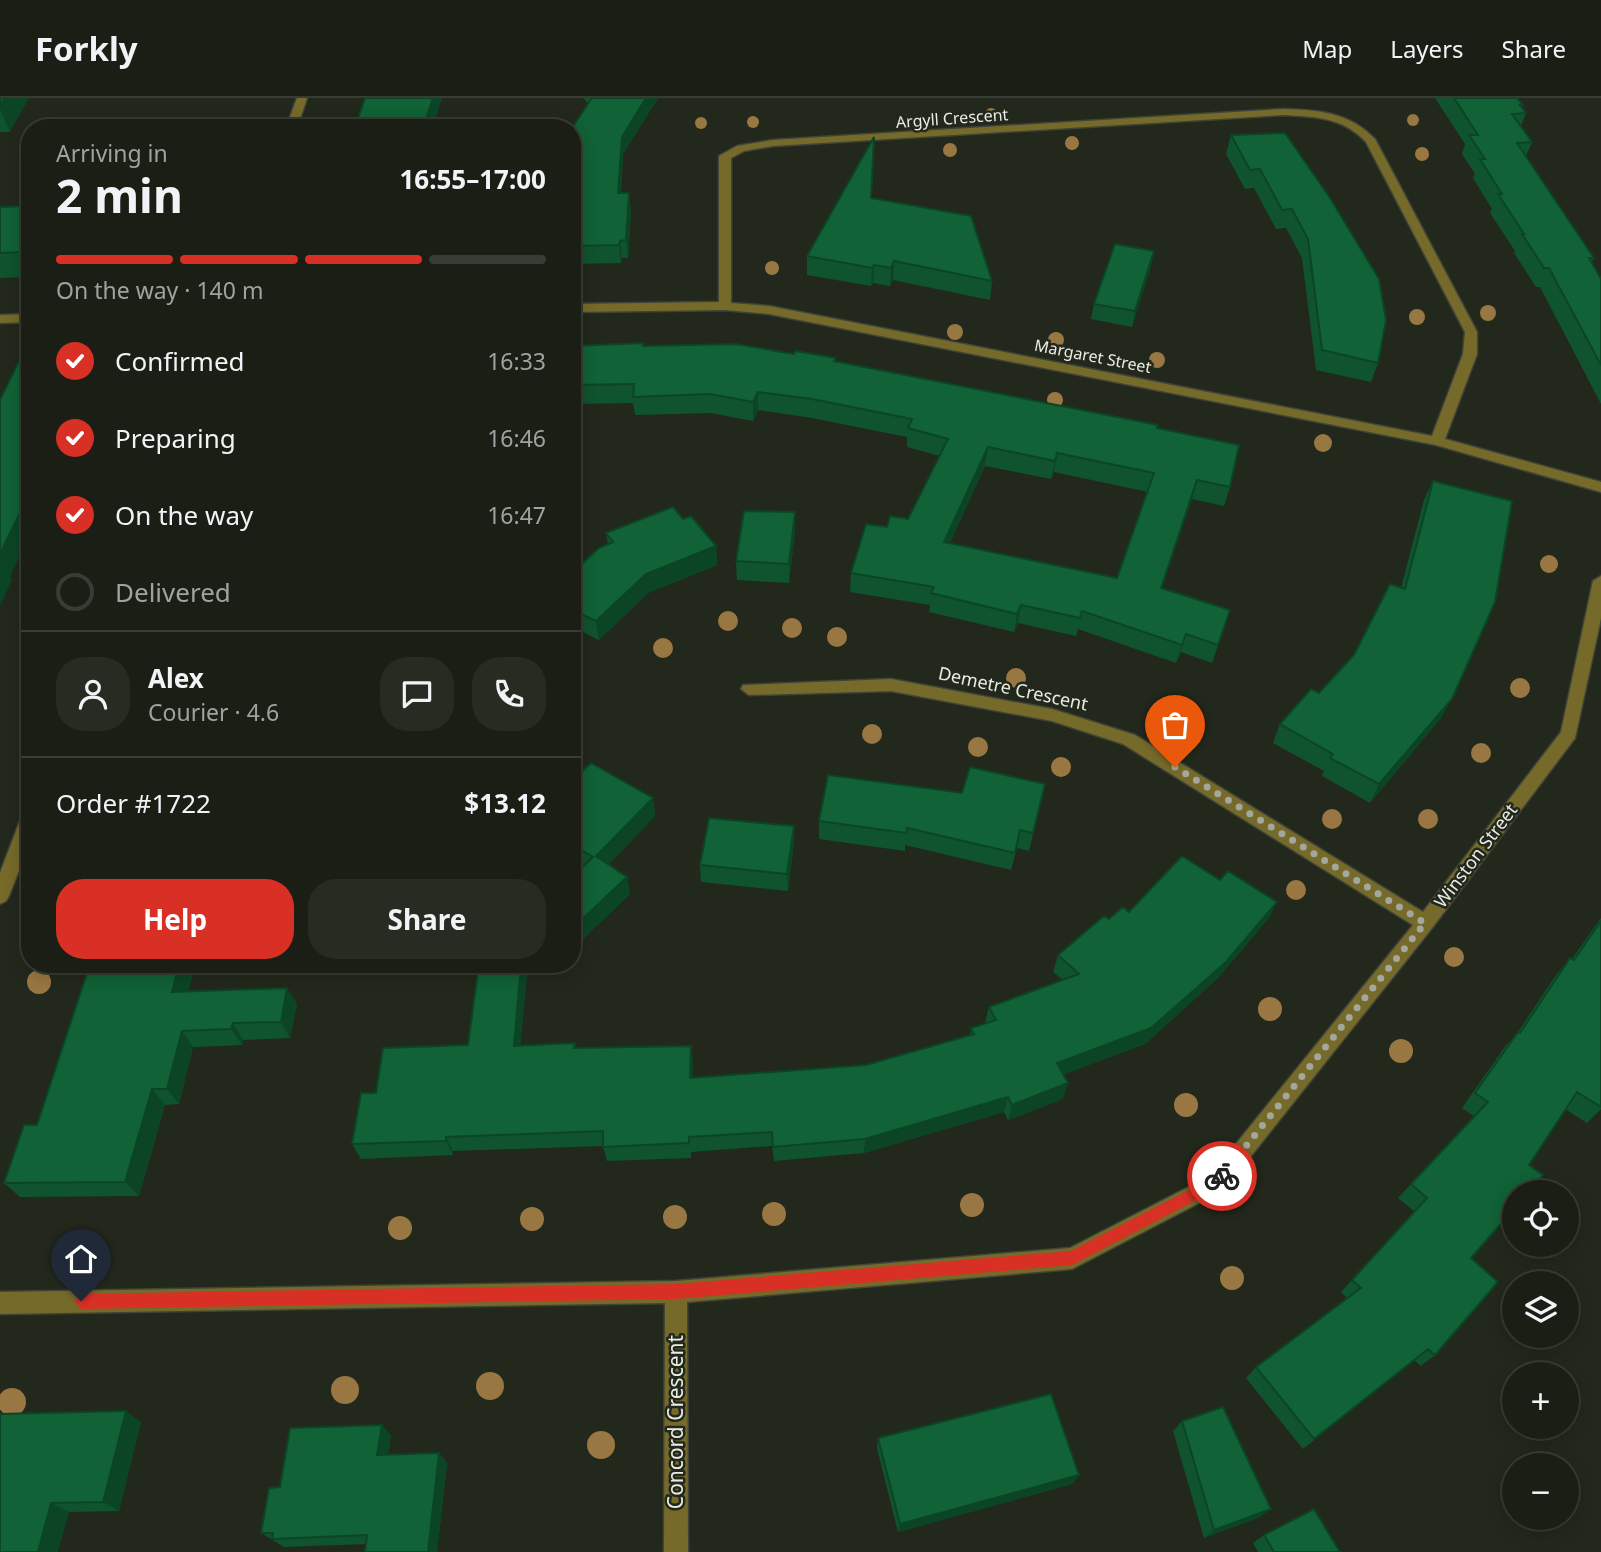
<!DOCTYPE html>
<meta charset="utf-8">
<style>
body{margin:0;font-family:"Noto Sans",sans-serif;background:#272b22;color:#f1f3f6;height:100vh;display:flex;flex-direction:column;font-size:26px;white-space:nowrap}
*{box-sizing:border-box;margin:0}
p{font-size:23px;color:#9fa2a0}
.icon{flex:none;width:38px;height:38px;fill:none;stroke:currentColor;stroke-width:2;stroke-linecap:round;stroke-linejoin:round}
.map{position:relative;flex:1;overflow:hidden}
.sheet{position:absolute;left:21px;top:21px;width:560px;height:854px;display:flex;flex-direction:column;background:#1a1e15;border-radius:28px;box-shadow:0 4px 18px #0003,0 0 0 2px #383c34}
.sheet>*{flex:none}
.controls{position:absolute;left:1502px;top:1082px;display:grid;gap:14px}
.controls a{display:grid;place-items:center;width:77px;height:77px;border-radius:50%;background:#1a1e15;box-shadow:0 4px 18px #0003,0 0 0 2px #383c34;font-size:35px}
.pin{position:absolute;display:grid;place-items:center;width:60px;height:60px;color:#fff;margin:-72px -30px;border-radius:50% 50% 50% 0;rotate:-45deg;box-shadow:0 0 7px #0007}
.pin .icon{rotate:45deg}
.courier{position:absolute;display:grid;place-items:center;width:70px;height:70px;margin:-35px;border:5px solid #d93025;border-radius:50%;background:#fff;color:#222;box-shadow:0 2px 9px #0007}
.overview em{font-style:normal;font-weight:700}
.overview div{display:flex;flex-direction:column-reverse}
.overview{display:flex;align-items:center;justify-content:space-between;height:119px;padding:0 35px}
h1{font-size:46px;font-weight:700;line-height:52px}
.bar{display:grid;grid-template-columns:repeat(4,1fr);gap:10px 7px;align-content:center;height:84px;padding:0 35px}
.bar i{height:9px;border-radius:5px;background:#383c34}
.bar .on{background:#d93025}
.bar p{grid-column:span 4}
.line{display:flex;align-items:center;gap:18px;padding:0 35px;border-top:2px solid #383c34}
.line div{flex:1}
.round{display:grid;place-items:center;flex:none;width:74px;height:74px;border-radius:28px;background:#272b22}
ol{padding:0 35px;list-style:none}
li{display:flex;align-items:center;gap:21px;height:77px}
li p{margin-inline-start:auto}
li .icon{padding:7px;border-radius:50%;background:#d93025;color:#fff;stroke-width:4}
li:last-child{color:#9fa2a0}
li i{width:38px;height:38px;border:4px solid #383c34;border-radius:50%}
.primary-button{display:flex;gap:14px;margin-top:auto;padding:14px 35px}
.primary-button a{flex:1;height:80px;border-radius:28px;background:#d93025;color:#fff;font-size:28px;font-weight:700;line-height:80px;text-align:center}
.primary-button a+a{background:#272b22;color:#f1f3f6}
header{display:flex;align-items:center;gap:42px;box-sizing:border-box;height:98px;padding:0 35px;background:#1a1e15;border-bottom:2px solid #383c34}
header strong{font-size:33px}
nav{display:flex;gap:38px;margin-inline-start:auto;font-size:24px}
.map>svg:first-child{display:block}
.lines{fill:none;stroke-linecap:round;stroke-linejoin:round}
.minor-casing{stroke:#3f4338;stroke-width:3}
.minor{fill:#766a2a;fill-rule:evenodd}
.tree{fill:#997742}
.wall{fill:#0f542e;fill-rule:evenodd}
.shaded-wall{fill:#0c4526}
.building{fill:#116236;stroke:#0c4526;stroke-width:2;fill-rule:evenodd}
.route{fill:#d93025}
.done{stroke:#a3a79e;stroke-width:7;stroke-dasharray:0 12.6}
.labels{text-anchor:middle;stroke-width:5;stroke-linejoin:round;paint-order:stroke}
.far-street-label{font-size:16px;fill:#e8ece4;stroke:#23281c}
.street-label{font-size:18px;fill:#e8ece4;stroke:#23281c}
.near-street-label{font-size:21px;fill:#e8ece4;stroke:#23281c}
</style>
<header>
<strong>Forkly</strong>
<nav><a>Map</a><a>Layers</a><a>Share</a></nav>
</header>
<div class="map">
<svg width="1601" height="1454" viewBox="0 0 1601 1454">
<rect width="100%" height="100%" fill="#23281c"/>
<g class="lines">
<defs>
<path id="minor" d="M297,0H307L297,30H286Z
M1283,11C1318,12 1349,14 1375,41L1477,234V256L1445,341L1601,384V394L1436,347L769,216L725,212L572,214V206L719,204V58L737,48L773,42ZM1283,17C1316,19 1343,19 1366,44L1465,234L1463,256L1432,338L769,208L731,205V60L744,53L773,48Z
M30,216V224L0,225V217Z
M1601,478V520L1575,640L1432,830L1224,1092L1072,1171L687,1204L688,1454H664L665,1205L0,1216V1194L676,1183L1070,1150L1210,1078L1413,827L1123,646L1052,623L891,593L749,597L741,591L743,587L891,581L1052,611L1135,637L1423,814L1561,634L1593,483Z
M30,713V744L9,798L6,803L0,806V775L21,720L24,715Z"/>
</defs>
<use href="#minor" class="minor-casing"/>
<use href="#minor" class="minor"/>
</g>
<g class="tree">
<circle cx="991" cy="16" r="6"/>
<circle cx="1413" cy="22" r="6"/>
<circle cx="753" cy="24" r="6"/>
<circle cx="701" cy="25" r="6"/>
<circle cx="1072" cy="45" r="7"/>
<circle cx="950" cy="52" r="7"/>
<circle cx="1422" cy="56" r="7"/>
<circle cx="772" cy="170" r="7"/>
<circle cx="1488" cy="215" r="8"/>
<circle cx="1417" cy="219" r="8"/>
<circle cx="955" cy="234" r="8"/>
<circle cx="1056" cy="242" r="8"/>
<circle cx="1157" cy="262" r="8"/>
<circle cx="1055" cy="302" r="8"/>
<circle cx="1323" cy="345" r="9"/>
<circle cx="1549" cy="466" r="9"/>
<circle cx="728" cy="523" r="10"/>
<circle cx="792" cy="530" r="10"/>
<circle cx="837" cy="539" r="10"/>
<circle cx="663" cy="550" r="10"/>
<circle cx="1016" cy="580" r="10"/>
<circle cx="1520" cy="590" r="10"/>
<circle cx="872" cy="636" r="10"/>
<circle cx="978" cy="649" r="10"/>
<circle cx="1481" cy="655" r="10"/>
<circle cx="1061" cy="669" r="10"/>
<circle cx="1332" cy="721" r="10"/>
<circle cx="1428" cy="721" r="10"/>
<circle cx="1296" cy="792" r="10"/>
<circle cx="1454" cy="859" r="10"/>
<circle cx="39" cy="884" r="12"/>
<circle cx="1270" cy="911" r="12"/>
<circle cx="1401" cy="953" r="12"/>
<circle cx="1186" cy="1007" r="12"/>
<circle cx="972" cy="1107" r="12"/>
<circle cx="774" cy="1116" r="12"/>
<circle cx="675" cy="1119" r="12"/>
<circle cx="532" cy="1121" r="12"/>
<circle cx="400" cy="1130" r="12"/>
<circle cx="1232" cy="1180" r="12"/>
<circle cx="490" cy="1288" r="14"/>
<circle cx="345" cy="1292" r="14"/>
<circle cx="12" cy="1304" r="14"/>
<circle cx="601" cy="1347" r="14"/>
</g>
<path class="wall" d="M0,0L10,34H0Z
M583,0H658L623,56L621,95H629L631,113L628,160H622L621,165L572,166V30L588,5Z
M1435,0H1517L1522,10L1526,15L1521,28L1532,44L1526,58L1594,160L1591,165L1601,181V306L1540,189H1536L1514,155L1515,153L1490,115L1492,111L1473,80L1475,76L1462,56L1465,46Z
M1285,35L1378,265L1371,284L1316,272L1302,160L1286,130L1276,131L1254,90L1245,91L1226,56L1231,37Z
M871,100L992,183L990,202L893,182L890,188L873,185L871,188L807,177V158Z
M30,101V179L0,180V109L26,108Z
M1151,168L1132,229L1091,221L1094,206Z
M572,248H643L794,256L836,260V264L1157,330L1230,389L1224,408L1192,401L1162,490L1230,512L1212,565L1181,554L1176,565L1078,531L1076,538L1018,525L1014,534L929,514L930,507L850,494L851,475L887,429L908,421L940,358L907,349V339L812,320L758,312L753,323L711,315L635,317L633,305L572,306ZM985,368L1051,381L1054,374L1148,394L1117,480L950,445Z
M1433,383L1441,620L1370,705L1322,678L1324,673L1273,645L1280,626L1319,595L1354,557L1401,490L1424,402Z
M683,421L716,448L717,467L648,495L599,542L572,529V475L608,446L606,435Z
M795,434L789,485L737,482L736,463Z
M572,683L653,700L655,718L609,766L627,779L630,796L581,843L572,836V779L583,769L572,762Z
M1045,686L1029,753L1017,750L1011,772L905,747V753L819,741V723L962,695Z
M794,728V746L788,793L701,784L700,767Z
M1220,782L1277,804L1268,821L1218,880L1145,946L1063,976V1001L1008,1022L1004,1014L864,1055L774,1063L772,1048L691,1054V1060L607,1063L603,1048L453,1053V1057L361,1061L352,1046L376,995L468,947L528,866L520,947L575,945L576,950L693,964L692,980L866,967L970,937L971,930L985,925L989,909L1063,882L1053,874L1058,857L1109,821Z
M1601,820V1011L1587,1025L1565,1011L1471,1160L1435,1257L1421,1268L1414,1262L1303,1351L1246,1280L1256,1269L1347,1200L1341,1194L1415,1114L1398,1100L1474,1018L1462,1010L1504,950L1518,934L1556,877L1570,860L1572,861Z
M90,866H195L188,894L297,906L290,940L243,942L242,947L193,949L179,1006L165,1007L139,1098L20,1099L4,1085L37,1027Z
M1182,1323L1260,1419L1204,1440L1173,1333Z
M141,1324L119,1413L69,1414L0,1454Z
M391,1337L388,1357L439,1355L447,1365L437,1454H365L366,1446L284,1449L261,1435L280,1389Z
M878,1340L1079,1377L1072,1386L898,1434L877,1350Z
M1264,1437L1340,1454H1258L1253,1445Z"/>
<path class="shaded-wall" d="M5,0H29L10,34L0,11V8Z
M433,0H442L433,30H423Z
M646,0H658L623,56L620,113L618,95L622,39Z
M629,95L631,113L628,160L626,142Z
M30,142V166L24,154Z
M620,143L622,160L621,165L619,147Z
M1154,153L1151,168L1132,229L1135,213Z
M894,163L893,182L890,188L891,170Z
M874,167L873,185L871,188L872,170Z
M758,294V312L753,323V304Z
M988,349L985,368L942,462L944,444Z
M1057,355L1054,374L1051,381L1055,363Z
M1197,382L1192,401L1156,508L1161,490Z
M30,394V436L10,479L12,482L0,508V456Z
M795,414V434L789,485V466Z
M716,448L717,467L648,495L599,542L596,523L646,476Z
M1021,507L1018,525L1014,534L1017,516Z
M1186,536L1181,554L1176,565L1182,547Z
M1452,601L1441,620L1370,705L1379,686Z
M653,700L655,718L600,775L596,758Z
M794,728V746L788,793L787,776Z
M627,779L630,796L581,843L577,826Z
M1277,804L1268,821L1218,880L1145,946L1052,981L1057,965Z
M179,866H195L184,911L172,894Z
M521,866H528L519,964L514,948Z
M287,890L297,906L290,940L281,924Z
M233,925L243,942L242,947L231,931Z
M182,933L193,949L179,1006L167,991Z
M691,948L693,964L692,996L690,980Z
M1068,985L1063,1001L1008,1022L1012,1007Z
M152,991L165,1007L139,1098L125,1084Z
M1008,999L1004,1014L864,1055L865,1041Z
M446,1039L453,1053V1057L446,1043Z
M126,1313L141,1324L119,1413L103,1404Z
M382,1327L391,1337L387,1367L377,1357Z
M439,1355L447,1365L437,1454H428Z
M1079,1377L1072,1386L898,1434L900,1426Z
M51,1405L69,1414L58,1454H38Z
M1271,1411L1260,1419L1204,1440L1214,1432Z"/>
<path class="building" d="M0,0H5L0,8Z
M365,0H433L423,30H355Z
M592,0H646L622,39L618,95H629L626,142L620,143L619,147L572,148V30Z
M1454,0H1517L1523,7H1520L1526,15L1512,16L1532,44L1517,45L1594,160H1589L1601,181V267L1549,170H1544L1522,136H1524L1498,96H1502L1480,61H1485L1469,37H1478Z
M1285,35L1330,100L1379,181L1386,222L1378,265L1322,252L1308,141L1292,111L1282,112L1260,71L1250,72L1231,37Z
M874,39L871,100L971,118L992,183L894,163L891,170L874,167L872,170L807,158Z
M30,101V142L24,154L0,155V109L26,108Z
M1115,146L1154,153L1135,213L1094,206Z
M643,245V248L736,246L794,256L795,253L836,260L834,263L1158,327L1157,330L1239,347L1230,389L1197,382L1161,490L1230,512L1218,547L1186,536L1182,547L1082,513L1080,520L1021,507L1017,516L931,495L934,489L851,475L866,426L887,429L890,418L908,421L948,341L908,330L912,321L812,301L758,294L753,304L710,296L633,299L634,286L572,287V248ZM988,349L1055,363L1057,355L1154,375L1117,480L944,444Z
M25,251H30V394L0,456V302Z
M1433,383L1512,403L1495,504L1452,601L1379,686L1330,660L1333,656L1280,626L1311,591L1319,595L1354,557L1390,486L1405,491Z
M673,409L683,421L691,418L716,448L646,476L596,523L572,512V475L599,450L613,444L606,435Z
M744,413L795,414L789,466L736,463Z
M591,665L653,700L596,758L627,779L577,826L572,822V779L593,759L572,747V683Z
M970,669L1045,686L1033,735L1020,732L1015,755L907,730L906,735L819,723L828,677L962,695Z
M709,720L794,728L787,776L700,767Z
M1182,758L1220,782L1228,773L1277,804L1226,864L1151,930L1057,965L1068,985L1012,1007L1008,999L865,1041L773,1049L772,1034L689,1039V1045L603,1049V1033L446,1039V1043L352,1046L361,995H376L383,950L468,947L479,866H521L514,948L575,945L574,950L691,948L690,980L866,967L974,936L971,930L996,922L989,909L1079,876L1058,857L1104,818L1109,821L1123,809L1129,814Z
M1601,823V1009L1577,994L1529,1067L1543,1077L1529,1094H1514V1111L1471,1160L1498,1184L1435,1257L1428,1251L1314,1341L1256,1269L1361,1190L1352,1182L1427,1100L1411,1086L1488,1004L1475,995L1518,934L1520,935L1570,860L1574,862Z
M90,866H179L172,894L287,890L281,924L233,925L231,931L182,933L167,991H152L125,1084L4,1085L24,1027H37Z
M1051,1296L1079,1377L900,1426L878,1340Z
M1223,1309L1271,1411L1214,1432L1182,1323Z
M126,1313L103,1404L51,1405L38,1454H0V1316Z
M382,1327L377,1357L439,1355L428,1454H365L367,1437L272,1441L273,1435H261L269,1390L280,1389L290,1330Z
M1314,1411L1340,1454H1274L1264,1437Z"/>
<path class="route" d="M1222,1072L1229,1078L1221,1089L1072,1167L676,1201L81,1211L74,1203L81,1196L676,1186L1071,1153L1212,1080Z"/>
<g class="lines">
<path class="done" d="M1175,669L1425,825L1222,1078"/>
</g>
<g class="labels">
<g class="far-street-label">
<text transform="translate(952 20) rotate(-4)" y="6">Argyll Crescent</text>
<text transform="translate(1093 258) rotate(11)" y="6">Margaret Street</text>
</g>
<g class="street-label">
<text transform="translate(1013 591) rotate(12)" y="6">Demetre Crescent</text>
<text transform="translate(1476 758) rotate(-53)" y="6">Winston Street</text>
</g>
<g class="near-street-label">
<text transform="translate(676 1324) rotate(-90)" y="7">Concord Crescent</text>
</g>
</g>
</svg>
<div class="controls">
<a><svg class="icon" aria-label="locate" viewBox="0 0 24 24"><circle cx="12" cy="12" r="6"/><path d="M12 2v4M12 18v4M2 12h4M18 12h4"/></svg></a>
<a><svg class="icon" aria-label="layers" viewBox="0 0 24 24"><path d="M12 4l9 5-9 5-9-5zM3 14l9 5 9-5"/></svg></a>
<a>+</a>
<a>−</a>
</div>
<div class="pin" style="left:1175px;top:669px;background:#ea580c"><svg class="icon" aria-label="bag" viewBox="0 0 24 24"><path d="M5 8h14l-1 12H6zM9 8a3 3 0 0 1 6 0"/></svg></div>
<div class="pin" style="left:81px;top:1203px;background:#1f2937"><svg class="icon" aria-label="home" viewBox="0 0 24 24"><path d="M3 11l9-7 9 7M6 9v11h12V9"/></svg></div>
<div class="courier" style="left:1222px;top:1078px"><svg class="icon" aria-label="bike" viewBox="0 0 24 24"><circle cx="6" cy="16" r="4"/><circle cx="18" cy="16" r="4"/><path d="M6 16l4-8h5l3 8M10 8l3 8H6M13 5h3"/></svg></div>
<section class="sheet">
<div class="overview"><div><h1>2 min</h1><p>Arriving in</p></div><em>16:55–17:00</em></div>
<div class="bar"><i class="on"></i><i class="on"></i><i class="on"></i><i></i><p>On the way · 140 m</p></div>
<ol>
<li><svg class="icon" aria-label="check" viewBox="0 0 24 24"><path d="M5 12l5 5 9-10"/></svg>Confirmed<p>16:33</p></li>
<li><svg class="icon" aria-label="check" viewBox="0 0 24 24"><path d="M5 12l5 5 9-10"/></svg>Preparing<p>16:46</p></li>
<li><svg class="icon" aria-label="check" viewBox="0 0 24 24"><path d="M5 12l5 5 9-10"/></svg>On the way<p>16:47</p></li>
<li><i></i>Delivered</li>
</ol>
<div class="line" style="height:126px"><a class="round"><svg class="icon" aria-label="person" viewBox="0 0 24 24"><circle cx="12" cy="8" r="4"/><path d="M4 21q1-7 8-7t8 7"/></svg></a><div><b>Alex</b><p>Courier · 4.6</p></div><a class="round"><svg class="icon" aria-label="chat" viewBox="0 0 24 24"><path d="M4 5h16v11H9l-5 4z"/></svg></a><a class="round"><svg class="icon" aria-label="phone" viewBox="0 0 24 24"><path d="M5 4h4l2 5-3 2q2 4 5 5l2-3 5 2v4C11 20 4 13 5 4z"/></svg></a></div>
<div class="line" style="height:91px"><div>Order #1722</div><b>$13.12</b></div>
<div class="primary-button"><a>Help</a><a>Share</a></div>
</section>
</div>
